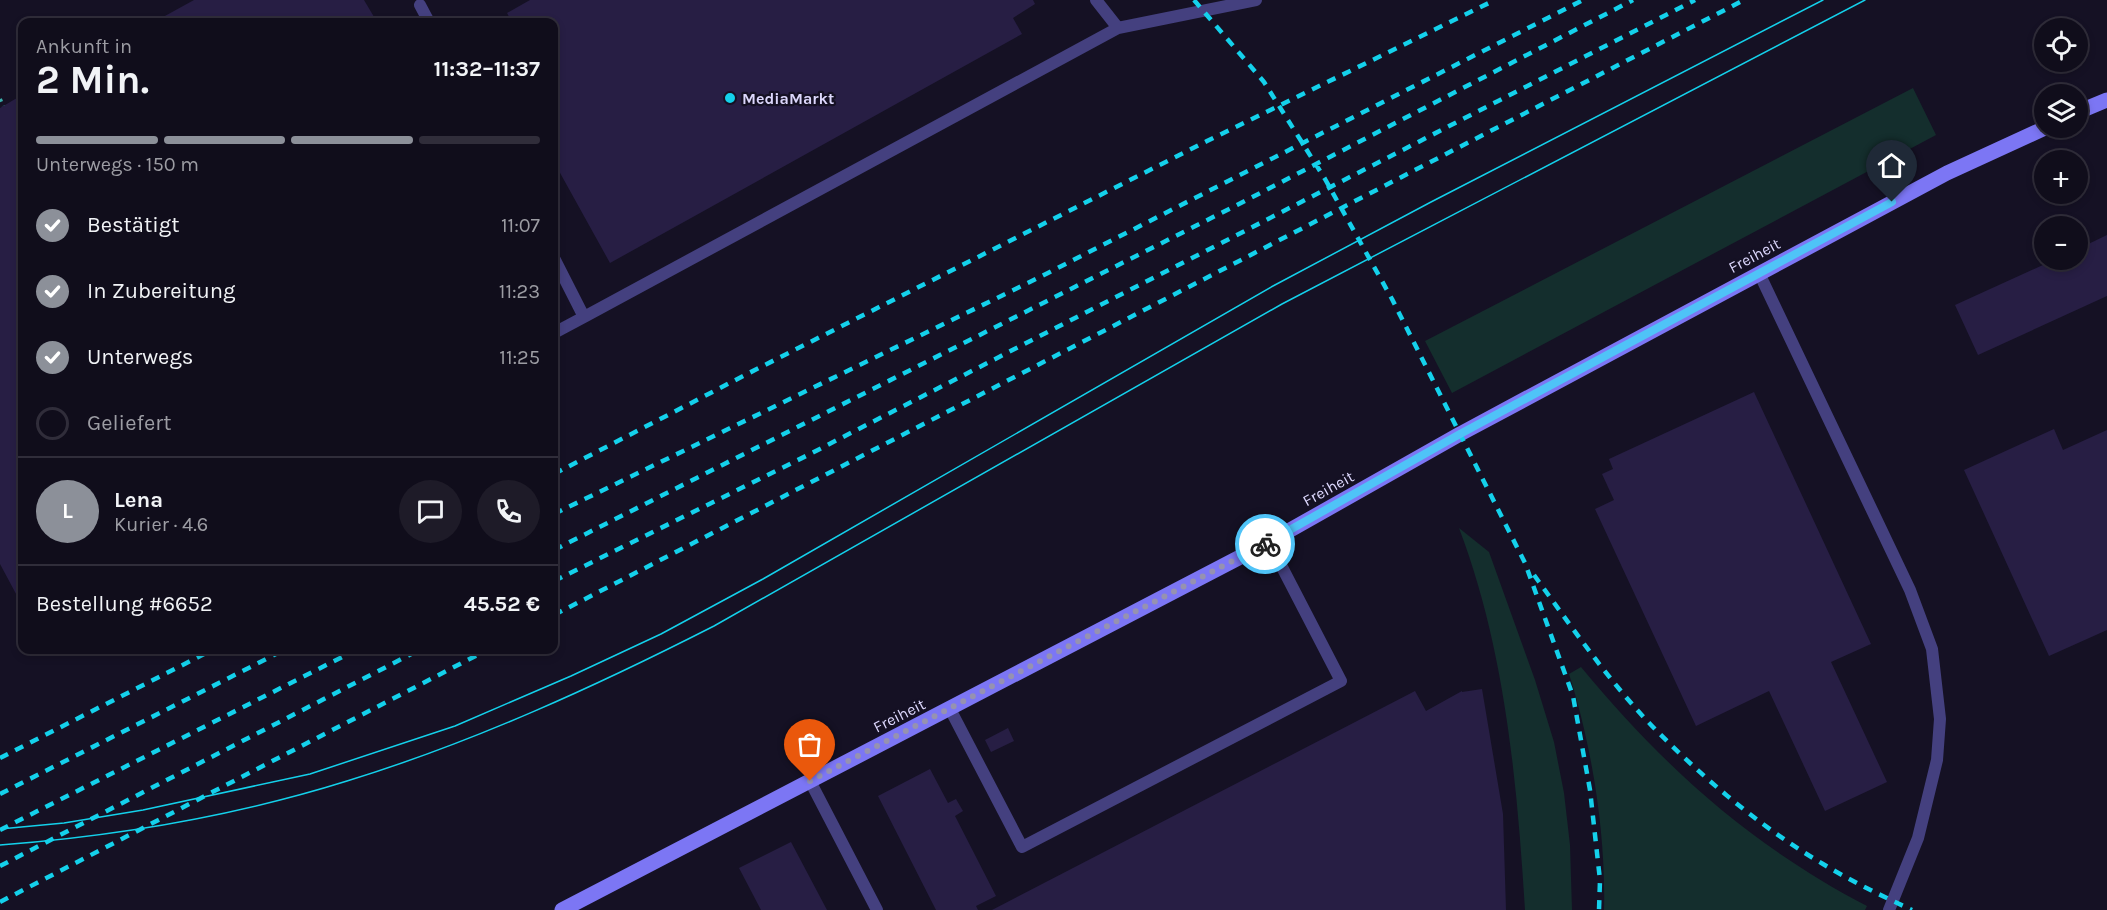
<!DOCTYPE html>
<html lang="de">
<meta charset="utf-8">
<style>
body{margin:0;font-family:Karla,sans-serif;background:#1e1b28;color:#f1f3f6;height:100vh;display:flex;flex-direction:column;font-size:22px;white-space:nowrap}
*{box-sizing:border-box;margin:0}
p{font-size:20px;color:#9c9ca3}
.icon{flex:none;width:33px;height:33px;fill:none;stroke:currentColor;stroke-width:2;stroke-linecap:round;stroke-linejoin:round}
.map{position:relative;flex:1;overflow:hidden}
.sheet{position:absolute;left:18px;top:18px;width:540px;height:636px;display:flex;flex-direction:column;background:#100d1b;border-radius:12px;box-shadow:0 3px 9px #0003,0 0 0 2px #302d3a}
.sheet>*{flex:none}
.buttons{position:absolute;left:2034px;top:18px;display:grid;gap:12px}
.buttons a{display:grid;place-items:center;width:54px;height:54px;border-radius:50%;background:#100d1b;box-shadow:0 3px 9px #0003,0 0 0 2px #302d3a;font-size:30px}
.pin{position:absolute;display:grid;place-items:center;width:51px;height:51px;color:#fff;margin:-62px -26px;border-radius:50% 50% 50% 0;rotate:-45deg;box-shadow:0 0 6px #0007}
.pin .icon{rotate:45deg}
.courier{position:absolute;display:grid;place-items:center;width:60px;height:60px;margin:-30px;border:4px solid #4fc3f7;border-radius:50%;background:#fff;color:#222;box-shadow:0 2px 8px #0007}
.headline em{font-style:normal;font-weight:700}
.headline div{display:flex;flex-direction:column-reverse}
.headline{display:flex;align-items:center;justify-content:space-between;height:102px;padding:0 18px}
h1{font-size:39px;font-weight:700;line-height:45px}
.bar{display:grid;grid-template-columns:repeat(4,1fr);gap:9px 6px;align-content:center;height:72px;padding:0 18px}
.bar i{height:8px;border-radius:4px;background:#302d3a}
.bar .on{background:#8c9099}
.bar p{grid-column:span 4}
.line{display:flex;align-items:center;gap:15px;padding:0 18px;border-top:2px solid #302d3a}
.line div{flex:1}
.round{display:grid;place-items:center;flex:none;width:63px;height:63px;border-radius:32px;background:#1e1b28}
ol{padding:0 18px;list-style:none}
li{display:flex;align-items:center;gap:18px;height:66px}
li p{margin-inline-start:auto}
li .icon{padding:6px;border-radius:50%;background:#8c9099;color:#fff;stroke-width:4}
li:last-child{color:#9c9ca3}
li i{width:33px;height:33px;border:3px solid #302d3a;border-radius:50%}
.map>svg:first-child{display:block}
.green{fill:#142e2d}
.building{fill:#271e44}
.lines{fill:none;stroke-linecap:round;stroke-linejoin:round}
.path{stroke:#3aada9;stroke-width:4;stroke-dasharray:3 4.5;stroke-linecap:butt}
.lane{stroke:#44407f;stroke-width:12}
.secondary{stroke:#7c76f4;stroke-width:15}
.tram{stroke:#14d1eb;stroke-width:1.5}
.rail{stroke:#14d1eb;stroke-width:4.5;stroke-dasharray:9 8;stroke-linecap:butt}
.done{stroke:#9692b0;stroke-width:6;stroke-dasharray:0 10.8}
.route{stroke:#4fc3f7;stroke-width:8}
.poi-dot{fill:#14d1eb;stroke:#151124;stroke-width:2}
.labels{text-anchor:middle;stroke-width:4.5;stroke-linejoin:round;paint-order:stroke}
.poi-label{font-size:16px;font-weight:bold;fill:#dcd7fc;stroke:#151124;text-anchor:start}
.street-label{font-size:16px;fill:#dcd7fc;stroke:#151124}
</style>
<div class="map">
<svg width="2107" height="910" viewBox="0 0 2107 910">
<rect width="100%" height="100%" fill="#151124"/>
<path class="green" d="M1913,88L1936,135L1452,393L1425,341Z
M1459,528L1489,552L1535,680L1554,742L1564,793L1570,845L1572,910H1525C1517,781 1505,649 1459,528Z
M1581,667C1664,767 1750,845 1867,906L1865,910H1604C1606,834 1592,746 1569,674Z"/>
<path class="building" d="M194,0H364L377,22H154Z
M530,0H1033L1035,4L1013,18L1022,34L610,263L554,162V22H512L507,13Z
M22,95V605L0,564V108Z
M2107,235V296L1978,355L1955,305L2054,260H2078V249Z
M1754,392L1871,644L1831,662L1887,782L1825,811L1769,691L1696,726L1595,509L1614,500L1602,474L1613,469L1609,459Z
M2054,429L2063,450L2107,430V630L2049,656L1964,470Z
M1482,689L1503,814L1506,910H992L1415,691L1426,711L1462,691V692Z
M1008,728L1014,741L991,752L985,740Z
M930,769L948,803L956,799L963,811L955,816L996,896L976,906L978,910H936L878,796Z
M791,842L827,910H761L739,868Z"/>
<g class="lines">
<path class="path" d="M0,99L3,106"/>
<path class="lane" d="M1096,0L1118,28
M420,5L429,22
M554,258L584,317L1118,28L1256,0
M1759,273L1910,590L1932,649L1940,719L1937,760L1918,838L1889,910
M554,333L584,317
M950,709L1022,847L1341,681L1269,542
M810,781L877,910"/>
<path class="secondary" d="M2078,112L2107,100
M562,910L1269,542L1460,434L1947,173L2045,128"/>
<path class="tram" d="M0,829L64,823L143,810L310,774L455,726L571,676L661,634L763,579L1273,286L1431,202L1823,0
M0,845C117,836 235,816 347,781C474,742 596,686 714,626L1282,304L1865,0"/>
<path class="rail" d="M1194,0L1264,82L1325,179L1392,299L1525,563L1573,696L1590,790L1600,880L1599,910
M554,474L749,373L1207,141L1495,0
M554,514L1038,278L1583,0
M554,550L1237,205L1633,0
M1534,575C1571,626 1608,680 1652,726C1703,778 1760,827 1823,864C1851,881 1882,896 1912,910
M554,581L806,456L1695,0
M554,615L1744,0
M0,758L212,650
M0,794L284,650
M0,830L356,650
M0,866L419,650
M0,902L487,650"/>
</g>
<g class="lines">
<path class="done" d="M810,781L1265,544"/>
<path class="route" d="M1265,544L1460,434L1892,202"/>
</g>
<circle class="poi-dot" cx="730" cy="98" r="6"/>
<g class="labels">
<g class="poi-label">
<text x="742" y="104">MediaMarkt</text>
</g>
<g class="street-label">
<text transform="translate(1754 255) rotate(-28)" y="6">Freiheit</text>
<text transform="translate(1328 488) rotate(-29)" y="6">Freiheit</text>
<text transform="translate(899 715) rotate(-27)" y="6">Freiheit</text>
</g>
</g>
</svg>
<div class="buttons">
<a><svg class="icon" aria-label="locate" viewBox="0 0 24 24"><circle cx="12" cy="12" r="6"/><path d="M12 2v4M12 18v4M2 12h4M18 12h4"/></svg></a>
<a><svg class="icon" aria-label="layers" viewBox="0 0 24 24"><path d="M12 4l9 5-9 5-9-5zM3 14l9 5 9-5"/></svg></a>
<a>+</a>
<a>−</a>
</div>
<div class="pin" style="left:810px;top:781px;background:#ea580c"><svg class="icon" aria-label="bag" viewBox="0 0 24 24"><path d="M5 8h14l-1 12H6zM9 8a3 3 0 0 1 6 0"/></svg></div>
<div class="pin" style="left:1892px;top:202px;background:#1f2937"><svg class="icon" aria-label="home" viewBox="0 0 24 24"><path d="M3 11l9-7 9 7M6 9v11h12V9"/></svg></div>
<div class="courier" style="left:1265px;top:544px"><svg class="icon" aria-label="bike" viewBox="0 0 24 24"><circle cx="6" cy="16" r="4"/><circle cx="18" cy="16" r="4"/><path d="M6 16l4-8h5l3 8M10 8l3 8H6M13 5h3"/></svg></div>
<section class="sheet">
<div class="headline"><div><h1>2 Min.</h1><p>Ankunft in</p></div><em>11:32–11:37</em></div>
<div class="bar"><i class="on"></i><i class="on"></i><i class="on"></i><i></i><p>Unterwegs · 150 m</p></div>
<ol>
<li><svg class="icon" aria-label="check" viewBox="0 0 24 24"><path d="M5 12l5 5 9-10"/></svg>Bestätigt<p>11:07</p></li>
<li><svg class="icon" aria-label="check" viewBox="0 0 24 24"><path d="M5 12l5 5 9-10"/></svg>In Zubereitung<p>11:23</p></li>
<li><svg class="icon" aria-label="check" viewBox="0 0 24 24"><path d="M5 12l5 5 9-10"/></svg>Unterwegs<p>11:25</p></li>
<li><i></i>Geliefert</li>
</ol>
<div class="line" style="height:108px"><b class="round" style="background:#8c9099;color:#fff">L</b><div><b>Lena</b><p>Kurier · 4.6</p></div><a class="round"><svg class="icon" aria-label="chat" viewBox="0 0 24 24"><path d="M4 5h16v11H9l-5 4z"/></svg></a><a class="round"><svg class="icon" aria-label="phone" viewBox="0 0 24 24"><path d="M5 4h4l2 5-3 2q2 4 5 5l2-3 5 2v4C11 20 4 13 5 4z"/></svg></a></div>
<div class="line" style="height:78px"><div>Bestellung #6652</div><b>45.52 €</b></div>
</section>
</div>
